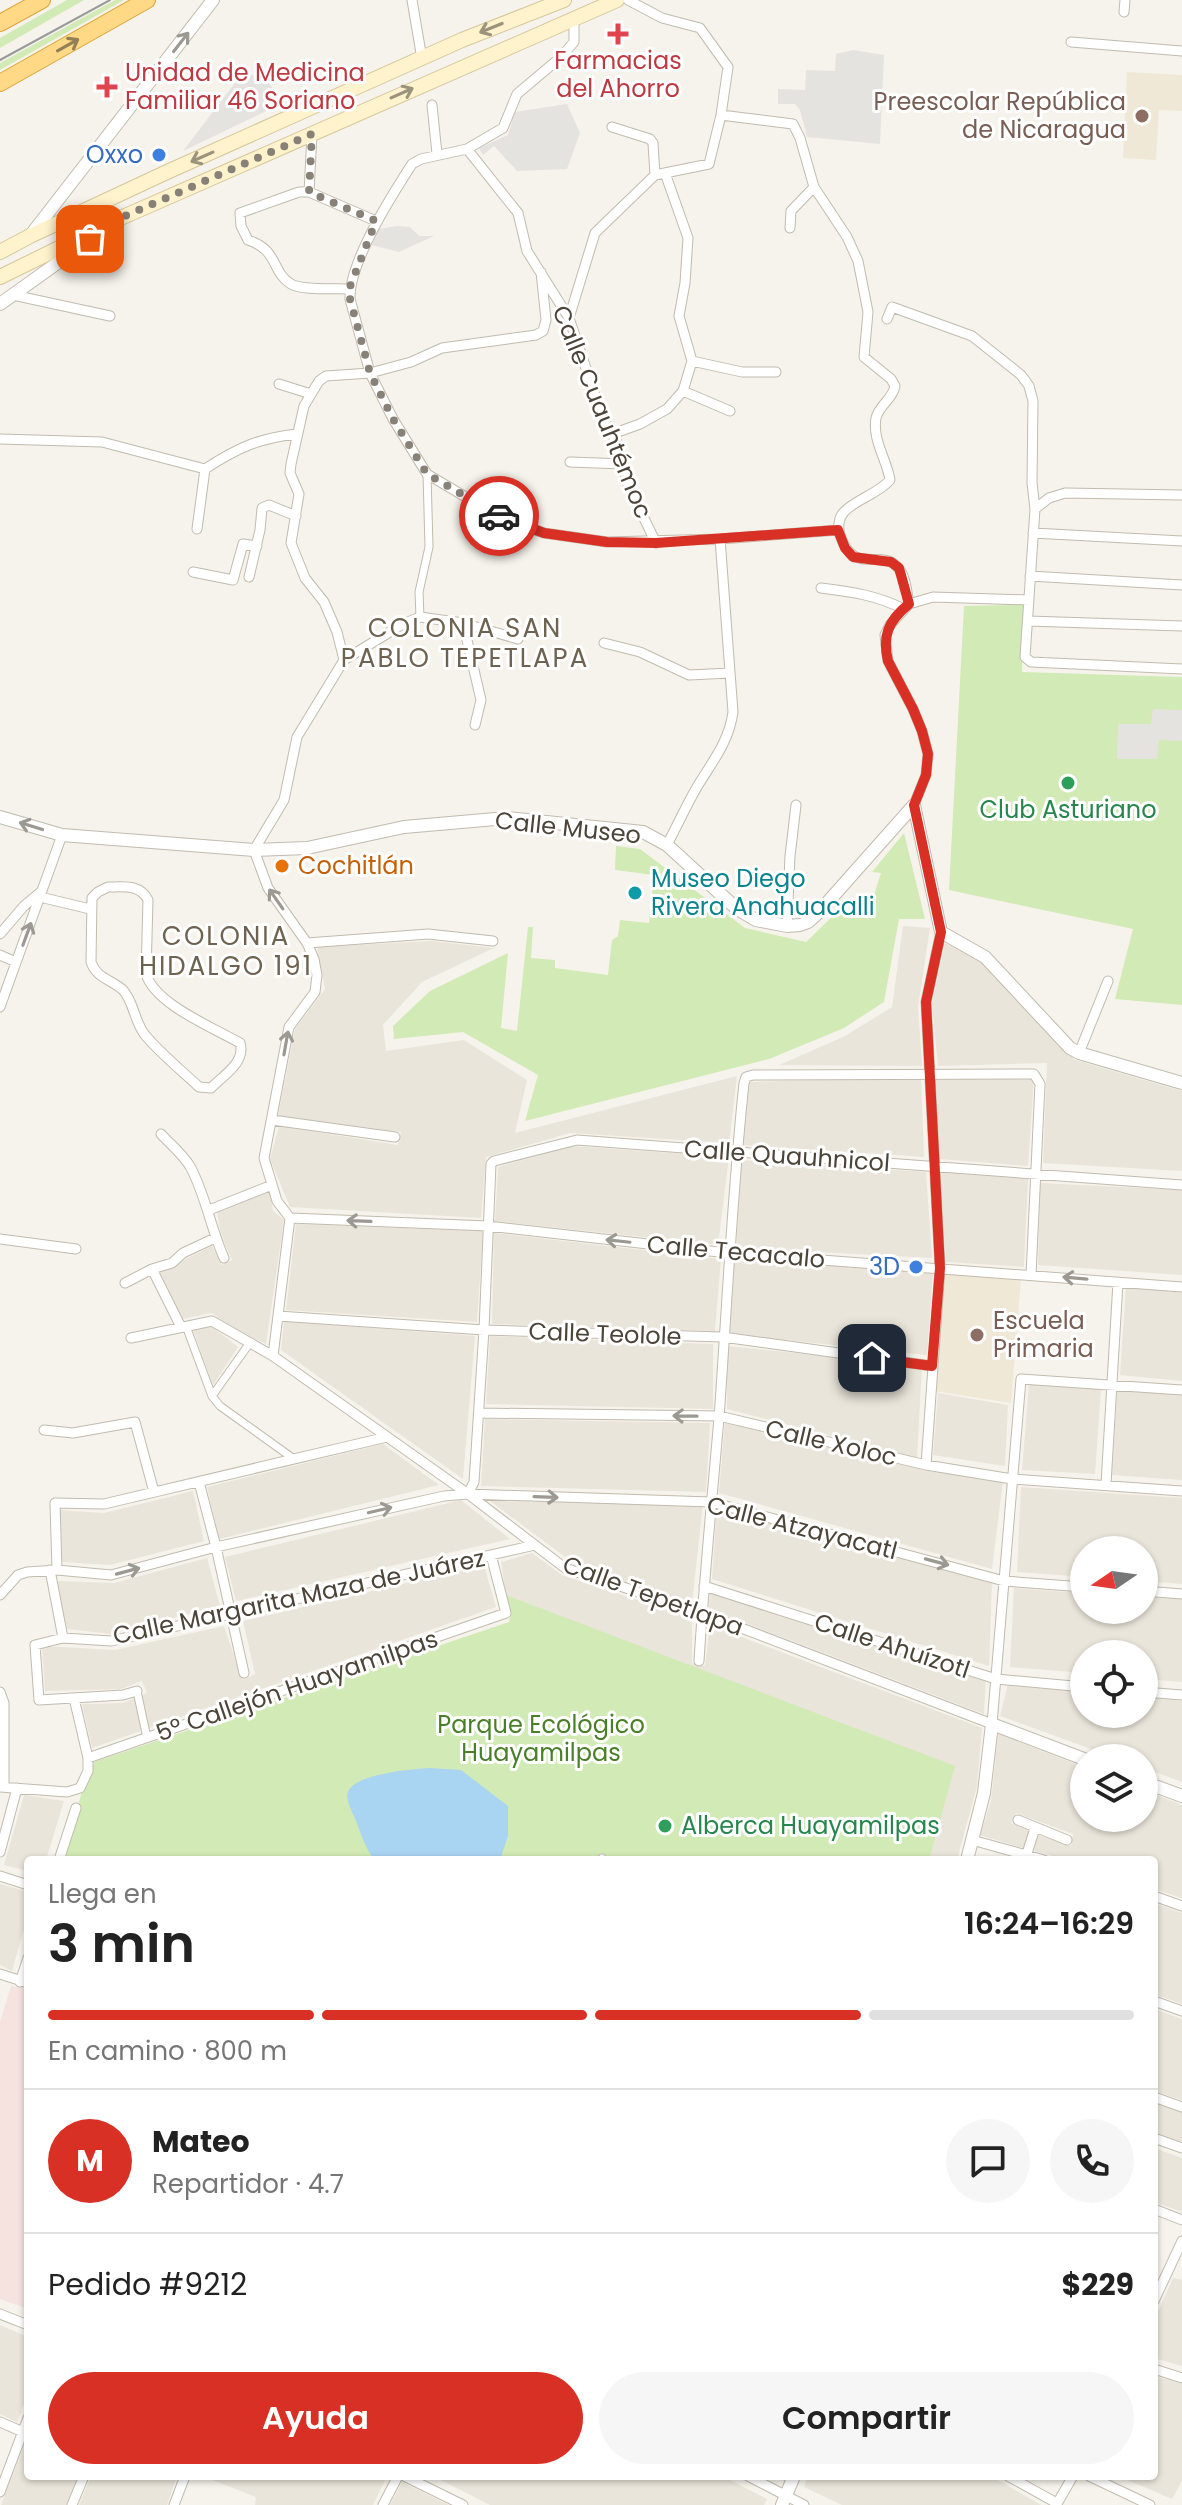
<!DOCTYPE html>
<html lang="es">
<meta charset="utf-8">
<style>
body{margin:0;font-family:Poppins,sans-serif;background:#f6f6f6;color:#222;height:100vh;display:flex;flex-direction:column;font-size:30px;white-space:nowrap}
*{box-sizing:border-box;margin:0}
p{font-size:26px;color:#767676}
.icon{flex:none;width:44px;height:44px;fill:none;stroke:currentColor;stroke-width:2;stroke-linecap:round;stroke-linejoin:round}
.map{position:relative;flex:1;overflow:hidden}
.details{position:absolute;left:24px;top:1856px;width:1134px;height:624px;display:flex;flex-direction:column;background:#fff;border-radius:8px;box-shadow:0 2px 6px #0004}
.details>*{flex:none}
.needle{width:52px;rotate:257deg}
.tools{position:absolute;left:1070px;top:1536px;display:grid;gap:16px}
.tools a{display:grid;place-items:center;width:88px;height:88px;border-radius:50%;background:#fff;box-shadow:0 2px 6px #0004;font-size:40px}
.pin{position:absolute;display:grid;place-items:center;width:68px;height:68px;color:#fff;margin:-34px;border-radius:16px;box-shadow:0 4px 12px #0006}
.courier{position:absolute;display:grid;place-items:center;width:80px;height:80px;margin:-40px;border:6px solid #d93025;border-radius:50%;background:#fff;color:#222;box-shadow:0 2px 10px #0007}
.overview em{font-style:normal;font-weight:600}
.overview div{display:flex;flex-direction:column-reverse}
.overview{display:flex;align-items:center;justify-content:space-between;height:136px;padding:0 24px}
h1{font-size:52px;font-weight:600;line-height:60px}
.bar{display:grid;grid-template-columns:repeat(4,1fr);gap:12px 8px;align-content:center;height:96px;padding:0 24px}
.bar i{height:10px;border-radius:6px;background:#e0e0e0}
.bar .current{background:#d93025}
.bar p{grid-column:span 4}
.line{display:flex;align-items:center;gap:20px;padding:0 24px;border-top:2px solid #e0e0e0}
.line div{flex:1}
.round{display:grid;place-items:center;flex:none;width:84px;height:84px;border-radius:42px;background:#f6f6f6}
.action{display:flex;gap:16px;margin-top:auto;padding:16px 24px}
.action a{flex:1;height:92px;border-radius:48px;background:#d93025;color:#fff;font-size:32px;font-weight:600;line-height:92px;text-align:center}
.action a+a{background:#f6f6f6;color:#222}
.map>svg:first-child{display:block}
.residential{fill:#eae5da}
.education{fill:#efe8d6}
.medical{fill:#f6e3e0}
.green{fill:#d2eab5}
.parking{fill:#e5e3e0}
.water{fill:#a9d4f2}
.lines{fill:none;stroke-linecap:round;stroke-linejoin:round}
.pedestrian-casing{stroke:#c2bbae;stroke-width:9}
.minor-casing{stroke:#c2bbae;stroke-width:11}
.tertiary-casing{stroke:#c2bbae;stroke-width:14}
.secondary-casing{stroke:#d6c79b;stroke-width:16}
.trunk-casing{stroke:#e0a43c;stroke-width:18}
.pedestrian{stroke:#fff;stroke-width:7}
.minor{stroke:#fff;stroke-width:9}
.tertiary{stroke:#fff;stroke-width:12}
.secondary{stroke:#fff3cd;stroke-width:14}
.trunk{stroke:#ffd985;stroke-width:16}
.tram{stroke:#9a9a9a;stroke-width:2}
.oneway{stroke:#9c937c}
.oneway2{stroke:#9c9892}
.oneway3{stroke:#938057}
.done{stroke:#878178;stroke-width:8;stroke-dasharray:0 14.4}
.route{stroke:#d93025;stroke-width:10}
.health-dot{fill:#e0444e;stroke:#fff;stroke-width:3}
.education-dot{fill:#8d6e63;stroke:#fff;stroke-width:3}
.shop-dot{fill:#3f7fe0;stroke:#fff;stroke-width:3}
.leisure-dot{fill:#2e9e5b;stroke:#fff;stroke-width:3}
.food-dot{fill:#e8710a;stroke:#fff;stroke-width:3}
.culture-dot{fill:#0f9aa8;stroke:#fff;stroke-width:3}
.labels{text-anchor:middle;stroke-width:6;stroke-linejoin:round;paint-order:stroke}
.health-label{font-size:24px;fill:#be3a42;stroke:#fff}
.education-label{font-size:24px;fill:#785e54;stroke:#fff;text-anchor:end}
.shop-label{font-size:24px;fill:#366cbe;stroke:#fff;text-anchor:end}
.street-label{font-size:24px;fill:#4b4439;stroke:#fff}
.leisure-label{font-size:24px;fill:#27864d;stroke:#fff}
.food-label{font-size:24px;fill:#c56008;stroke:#fff;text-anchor:start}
.culture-label{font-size:24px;fill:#0d838f;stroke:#fff;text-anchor:start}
.park-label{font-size:24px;fill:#4a7f2a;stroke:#fff}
.neighbourhood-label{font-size:26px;letter-spacing:2px;fill:#6e6250;stroke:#fff}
</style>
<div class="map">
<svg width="1182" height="2505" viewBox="0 0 1182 2505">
<rect width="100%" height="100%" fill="#f6f3ec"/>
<path class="residential" d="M903,926L930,928L918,1007L922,1066L779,1065L845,1036L892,1007Z
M431,941L494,948L422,982L383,1025L386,1051L464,1040L527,1080L515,1133L737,1076L729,1143L570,1133L486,1157L481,1218L290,1207L270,1159L279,1126L398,1145L401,1132L278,1116L295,1029L325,989L317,947Z
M945,943L984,962L1075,1060L1182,1091V1171L1043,1163L1047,1063L938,1066L932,1004Z
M921,1077L924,1157L742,1145L749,1082Z
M1034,1077L1028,1166L940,1159L934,1079Z
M572,1146L729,1157L718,1245L495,1221L498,1167Z
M741,1160L926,1172L932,1258L736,1248Z
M940,1172L1028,1178L1024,1267L946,1262Z
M1040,1183L1182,1190V1275L1038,1265Z
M270,1190L273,1211L284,1220L266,1344L237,1331L212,1313L182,1319L160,1272L212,1246L222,1265L232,1260L221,1235L217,1212Z
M296,1224L483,1231L477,1322L286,1310Z
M494,1233L721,1259L715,1331L492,1324Z
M733,1261L933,1271L927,1355L730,1334Z
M1126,1287L1182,1291V1381L1120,1375Z
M284,1321L475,1336L463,1479L281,1350Z
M210,1325L238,1347L213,1385L193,1330Z
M490,1336L713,1344V1409L486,1404Z
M727,1346L922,1366L917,1458L727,1409Z
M1029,1384L1101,1389L1095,1474L1022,1470Z
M1117,1390L1182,1395V1480L1112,1475Z
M938,1393L1008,1405L1005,1466L933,1455Z
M485,1419L710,1423L706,1492L481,1486Z
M725,1420L927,1471L1003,1481L992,1569L719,1493Z
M383,1444L439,1485L219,1539L207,1487Z
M1021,1487L1182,1498V1584L1144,1581V1550H1084V1577L1017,1572Z
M193,1491L204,1541L110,1565L62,1562L58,1510L104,1513Z
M461,1500L510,1539L236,1601L225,1557Z
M490,1501L703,1503L692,1604L576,1565Z
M717,1506L992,1582L989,1666L712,1579Z
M532,1553L562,1575L692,1618V1663L705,1666L710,1625L982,1728L977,1786L957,1860H929L733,1684L506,1595L501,1562Z
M207,1558L220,1606L111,1634L67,1629L56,1581L114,1583Z
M484,1565L496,1607L92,1748L82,1704L123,1703L147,1693L142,1681L121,1689L45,1691L42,1646L115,1650L224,1626L242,1680L255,1674L243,1621Z
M1014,1588L1084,1593V1610H1144V1597L1182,1599V1682L1144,1679V1654H1084V1673L1010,1667Z
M710,1590L986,1678L984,1714L709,1609Z
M1008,1684L1084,1691V1714H1144V1697L1182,1701V1782L1144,1768V1758H1116L1000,1716Z
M998,1734L1084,1767V1818H1144V1790L1182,1805V1898L1154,1889V1860H1067L1034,1851L1038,1835L1071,1846L1073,1834L1016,1813L1011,1823L1029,1830L1023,1848L980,1835L991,1801Z
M24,1795L64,1801L46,1860H28V1871L4,1865Z
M0,1884L28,1892V1915L12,1971L0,1965Z
M1154,1903L1182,1913V2004L1154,1994Z
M1154,2009L1182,2019V2100L1154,2091Z
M1154,2103L1182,2112V2143L1154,2133Z
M1154,2148L1182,2158V2212L1154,2202Z
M1173,2278L1182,2280V2366L1154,2358V2321Z
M0,2325L28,2337V2394L17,2422L0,2414Z
M1154,2376L1182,2384V2481L1172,2499L1118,2476H1154Z
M28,2435V2476H79L68,2505H1Z
M91,2476H177L167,2505H79Z
M202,2476H387L373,2505H255L256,2497Z
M433,2476H722L767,2499L764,2505H490Z
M808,2476H991L1041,2505H842L804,2487Z
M402,2482L449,2505H390Z"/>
<path class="education" d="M1127,72L1182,75V111L1159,110L1156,160L1123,158Z
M944,1272L1021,1279L1011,1403L934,1391Z"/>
<path class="medical" d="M11,1986L28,1989V2309L0,2299V2022Z"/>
<path class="green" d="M67,0H84L0,48V38Z
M115,0H124L0,70V63Z
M1024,605L1022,672L1182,677V1005L1115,999L1133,929L949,890L964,606Z
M904,833L925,919H899L884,1002L844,1028L769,1059L525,1121L538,1075L463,1032L394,1039L393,1026L430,991L508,953L501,1028L517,1031L528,927H533L531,958L555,960V968L608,975L612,940L618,936L620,920L649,923L654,875L615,870L616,846L640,849L745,928L806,942L836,913L867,917L881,873L872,872Z
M506,1595L955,1766L929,1860H61L91,1763L509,1622L511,1612Z"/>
<path class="parking" d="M853,50L884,55L880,144L807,137L800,110L795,104H778V89L805,90L806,70L835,71L836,54Z
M244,71L271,85L279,105L183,151Z
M567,104L580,133L567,169L517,171L494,146L483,155L479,148L508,135L515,112Z
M397,226L410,227L419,236H434L399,252L372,245L378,229Z
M1153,709L1182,710V741L1159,740L1157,759H1117L1118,724H1151Z"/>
<path class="water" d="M429,1768L461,1770L508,1806V1836L500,1860H375C365,1848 362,1836 356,1821C353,1812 345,1801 348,1792C354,1774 413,1769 429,1768Z"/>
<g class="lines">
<defs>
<path id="pedestrian" d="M420,617L419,592L429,547L427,474
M186,1326L212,1396L220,1406L294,1459
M212,1396L249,1344
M137,1691L147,1738
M601,1860L602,1858"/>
<path id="minor" d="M412,0L422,59
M1124,12L1125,0
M574,19V42L561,57L517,94L503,128L467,149L421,159L412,164C392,195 349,262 350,299L370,373L393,419L427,474L501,518L544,533L607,542L720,539L838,530
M1071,42L1182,51
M432,105L437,154
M721,115L793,124L800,138L814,187L847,237L858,261L868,312L864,357L891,379L895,386C893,399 879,405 876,418C872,440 887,460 890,480C878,494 856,499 844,512C838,518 838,528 840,535C854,578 882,546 899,569C906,577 907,594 909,604
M612,127L650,139L653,143L655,175
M467,149L518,213L527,251L569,318L602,416L619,446L628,485L656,543
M309,192L312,134
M790,228L791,211L814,187
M349,289C336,288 303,291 291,284C271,272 279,250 248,240L241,226L240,213L299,192H309L376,221
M13,295L110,316
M569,318L595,233L655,175L709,164L721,115L728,67L700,28L662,18L628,0
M887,319L892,307L972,336L1021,375L1029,386L1033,401L1032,483L1035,509
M692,361L742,372H776
M279,384L311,394
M683,391L730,411
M612,434L640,424L667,409L683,391L692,361L679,316L685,283L688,238L665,173
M0,439L102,442L205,469C237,448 259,438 297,434
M570,462L624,464
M1182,495L1065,493L1049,498L1035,509L1025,657L1031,662L1182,669
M197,529L205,469
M1033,533L1182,541
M193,572L233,580L243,544L257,546
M1030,576L1182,585
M249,577L260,530L262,508L269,505L296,516
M821,588C853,592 875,595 904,609
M1028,621L1182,626
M463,623L481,700L475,725
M604,643L640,652L689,675L730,673
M344,660L403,624L420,617L463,623L518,639
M914,805L926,775L928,754L922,731L913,709L888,661L885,635L890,625L909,604L933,597L1029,600
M667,845C677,826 686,806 697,787C712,762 729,742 733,712L720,539
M108,887C124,887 140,884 148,900L146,974C155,1004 212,1027 240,1043C246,1062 224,1075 211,1088L199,1087C181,1070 161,1054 145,1035C134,1021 134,1002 123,990C111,979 97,979 91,962L92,898L98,892Z
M40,897L90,909
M787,926L790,856L796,805
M0,934L24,906L42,891
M307,943L428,934L493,941
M0,955L16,962
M0,1007L62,835
M1079,1053L1108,981
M272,1120L395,1137
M161,1134C171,1145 184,1155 191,1168C206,1197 211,1229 224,1258
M209,1210L272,1185
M290,1218L488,1226L728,1253L1182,1287
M0,1239L76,1249
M152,1269L181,1327
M125,1283L152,1269L172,1263L183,1253L215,1238
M278,1316L484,1330L723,1337L932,1366
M131,1338L212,1321L273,1356L468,1494L565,1568L702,1613L992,1724L1021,1379L1182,1390
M273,1356L290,1218L277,1201L264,1158L289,1027L315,992L317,975L314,959L307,943L268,888L254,850L284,800L297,737L344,660L337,632L324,602L305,578L291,543L299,494L290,473L291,464L304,406L319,381L326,376L370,373L411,362L442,348L536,335L543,331L546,320L541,272
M479,1413L719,1416L926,1465L1012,1479L1182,1491
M44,1430L73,1433L135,1422L154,1492
M926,1465L940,1268L926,1002L941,932
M199,1482L216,1547L244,1673
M1106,1484L1118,1282
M468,1494L474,1482L484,1330L491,1164L494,1161L577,1140L1182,1185
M50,1570L63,1638
M57,1570L55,1503L104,1504L387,1437
M704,1586L996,1679L1084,1687
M1144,1591L1182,1594
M0,1595L18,1575L27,1572L57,1570L111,1575L216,1547L444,1496L468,1494L711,1502L1004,1581L1084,1587
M699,1661C704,1580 712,1499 719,1418C727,1306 732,1195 744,1083L746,1077L753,1075L1034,1074L1040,1084L1031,1275
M137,1691L123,1695L39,1700L35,1645L63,1638L111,1641L535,1545
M0,1692L4,1703V1787
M1144,1692L1182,1695
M88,1758L506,1613L491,1555
M0,1787L67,1792L80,1788L88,1771V1758L74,1698
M1018,1820L1067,1840
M972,1840L1044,1860
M0,1852L17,1788
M59,1860L76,1808
M1025,1860L1035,1828
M0,1876L28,1885
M1154,1896L1182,1906
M0,1974L28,1983
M20,1982L28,1958
M1154,2001L1182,2011
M1154,2097L1182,2107
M1154,2138L1182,2148
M1154,2209L1182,2220
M1154,2301L1182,2241
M0,2314L28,2325
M1154,2369L1182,2378
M0,2422L23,2432
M404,2476L463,2505
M748,2476L804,2505
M1008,2476L1053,2501L1058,2502L1073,2476
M1089,2476L1150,2505
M0,2492L28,2418
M72,2505L84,2476
M174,2505L185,2476
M383,2505L398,2476"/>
<path id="tertiary" d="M30,236L213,0
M0,304L95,236
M914,805L941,932L985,957L1070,1048L1079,1053L1182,1083
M0,817L62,835L254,850L307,848L404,827L507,818L643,832L667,845L737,909L756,920L787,926L800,925L808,922L819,912L914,805
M1144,1782L1182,1796
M967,1860L984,1793L992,1724L1084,1759
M782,2505L794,2476"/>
<path id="secondary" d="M0,252L30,236L167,172L462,40L564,0
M0,277L116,220L617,0"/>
<path id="trunk" d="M0,23L42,0
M0,83L147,0"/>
</defs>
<use href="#pedestrian" class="pedestrian-casing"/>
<use href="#minor" class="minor-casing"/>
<use href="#tertiary" class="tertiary-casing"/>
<use href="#secondary" class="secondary-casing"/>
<use href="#trunk" class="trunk-casing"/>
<use href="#pedestrian" class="pedestrian"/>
<use href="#minor" class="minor"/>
<use href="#tertiary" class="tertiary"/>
<use href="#secondary" class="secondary"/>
<use href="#trunk" class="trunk"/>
<path class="tram" d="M0,60L110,0"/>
</g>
<defs><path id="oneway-shaft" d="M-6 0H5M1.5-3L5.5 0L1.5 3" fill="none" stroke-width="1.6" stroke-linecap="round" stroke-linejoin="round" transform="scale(2)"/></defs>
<g class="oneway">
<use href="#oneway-shaft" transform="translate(491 28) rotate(158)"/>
<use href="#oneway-shaft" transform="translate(402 93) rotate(-24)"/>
<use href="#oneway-shaft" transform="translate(202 157) rotate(156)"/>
</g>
<g class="oneway2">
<use href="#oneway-shaft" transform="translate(181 42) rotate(-52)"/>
<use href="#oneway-shaft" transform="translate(31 826) rotate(-163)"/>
<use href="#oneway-shaft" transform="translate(276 899) rotate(-125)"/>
<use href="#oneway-shaft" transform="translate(27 934) rotate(-70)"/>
<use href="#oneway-shaft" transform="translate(286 1043) rotate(-80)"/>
<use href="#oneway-shaft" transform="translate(359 1221) rotate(-178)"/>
<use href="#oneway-shaft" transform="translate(618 1241) rotate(-174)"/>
<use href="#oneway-shaft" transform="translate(1075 1278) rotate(-175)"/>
<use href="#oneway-shaft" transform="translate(685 1416) rotate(-179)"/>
<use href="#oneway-shaft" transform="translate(546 1497) rotate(2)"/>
<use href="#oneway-shaft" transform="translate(380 1510) rotate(-13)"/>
<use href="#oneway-shaft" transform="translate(937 1562) rotate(15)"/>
<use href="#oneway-shaft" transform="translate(128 1571) rotate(-15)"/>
</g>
<use class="oneway3" href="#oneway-shaft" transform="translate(68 45) rotate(-29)"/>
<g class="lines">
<path class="done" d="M90,239L116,220L312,134L309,192L376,221L349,289L350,299L370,373L393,419L427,474L499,516"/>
<path class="route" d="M499,516L544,533L607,542L656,543L838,530L845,548L853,557L891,562L899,568L909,604C888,621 882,636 888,661L913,709L922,731L928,754L926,775L914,805L941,932L926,1002L940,1268L932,1366L872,1358"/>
</g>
<g class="health-dot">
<path d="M614 22h8v8h8v8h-8v8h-8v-8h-8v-8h8z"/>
<path d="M103 75h8v8h8v8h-8v8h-8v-8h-8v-8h8z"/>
</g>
<g class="education-dot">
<circle cx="1142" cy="116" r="8"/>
<circle cx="977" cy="1335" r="8"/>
</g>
<g class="shop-dot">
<circle cx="159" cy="155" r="8"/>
<circle cx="916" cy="1267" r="8"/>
</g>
<g class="leisure-dot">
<circle cx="1068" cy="783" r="8"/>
<circle cx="665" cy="1826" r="8"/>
</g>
<circle class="food-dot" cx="282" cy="866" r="8"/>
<circle class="culture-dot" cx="635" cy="893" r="8"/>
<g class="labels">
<g class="health-label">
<text x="618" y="69">Farmacias<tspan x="618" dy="28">del Ahorro</tspan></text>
<text x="125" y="81" text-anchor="start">Unidad de Medicina<tspan x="125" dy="28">Familiar 46 Soriano</tspan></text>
</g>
<g class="education-label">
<text x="1126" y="110">Preescolar República<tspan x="1126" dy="28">de Nicaragua</tspan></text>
<text x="993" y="1329" text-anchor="start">Escuela<tspan x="993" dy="28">Primaria</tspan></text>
</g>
<g class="shop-label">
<text x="143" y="163">Oxxo</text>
<text x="900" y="1275">3D</text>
</g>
<g class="street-label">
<text transform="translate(602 412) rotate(68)" y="8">Calle Cuauhtémoc</text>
<text transform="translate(568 828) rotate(6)" y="8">Calle Museo</text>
<text transform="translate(787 1156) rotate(4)" y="8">Calle Quauhnicol</text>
<text transform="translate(736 1252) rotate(5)" y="8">Calle Tecacalo</text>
<text transform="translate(605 1334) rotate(2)" y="8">Calle Teolole</text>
<text transform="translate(831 1443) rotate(13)" y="8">Calle Xoloc</text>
<text transform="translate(802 1528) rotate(14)" y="8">Calle Atzayacatl</text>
<text transform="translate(653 1596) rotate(20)" y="8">Calle Tepetlapa</text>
<text transform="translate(299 1597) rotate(-12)" y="8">Calle Margarita Maza de Juárez</text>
<text transform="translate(892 1646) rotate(18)" y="8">Calle Ahuízotl</text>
<text transform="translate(297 1686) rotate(-19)" y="8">5º Callejón Huayamilpas</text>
</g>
<g class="leisure-label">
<text x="1068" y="818">Club Asturiano</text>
<text x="681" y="1834" text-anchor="start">Alberca Huayamilpas</text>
</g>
<g class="food-label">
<text x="298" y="874">Cochitlán</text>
</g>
<g class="culture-label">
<text x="651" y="887">Museo Diego<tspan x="651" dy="28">Rivera Anahuacalli</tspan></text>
</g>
<g class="park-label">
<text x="541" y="1733">Parque Ecológico<tspan x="541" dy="28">Huayamilpas</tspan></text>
</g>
<g class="neighbourhood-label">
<text x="465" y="637">COLONIA SAN<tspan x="465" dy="30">PABLO TEPETLAPA</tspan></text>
<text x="226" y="945">COLONIA<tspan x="226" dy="30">HIDALGO 191</tspan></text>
</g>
</g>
</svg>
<div class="tools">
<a><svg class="needle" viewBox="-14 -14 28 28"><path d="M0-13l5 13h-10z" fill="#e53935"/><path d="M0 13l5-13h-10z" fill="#767676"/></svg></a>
<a><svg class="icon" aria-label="locate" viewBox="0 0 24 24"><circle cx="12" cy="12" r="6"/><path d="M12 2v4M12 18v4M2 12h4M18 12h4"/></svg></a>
<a><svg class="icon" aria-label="layers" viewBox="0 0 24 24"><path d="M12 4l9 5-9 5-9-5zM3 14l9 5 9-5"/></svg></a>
</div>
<div class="pin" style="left:90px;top:239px;background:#ea580c"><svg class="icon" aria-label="bag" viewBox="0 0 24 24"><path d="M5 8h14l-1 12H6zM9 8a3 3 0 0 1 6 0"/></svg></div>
<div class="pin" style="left:872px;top:1358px;background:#1f2937"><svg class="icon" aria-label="home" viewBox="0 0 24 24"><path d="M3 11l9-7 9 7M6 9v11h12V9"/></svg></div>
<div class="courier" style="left:499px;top:516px"><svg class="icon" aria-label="car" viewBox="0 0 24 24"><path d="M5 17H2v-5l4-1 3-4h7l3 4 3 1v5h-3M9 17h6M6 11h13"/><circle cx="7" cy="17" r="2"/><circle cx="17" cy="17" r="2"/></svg></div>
<section class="details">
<div class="overview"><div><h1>3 min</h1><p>Llega en</p></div><em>16:24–16:29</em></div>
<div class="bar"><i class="current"></i><i class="current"></i><i class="current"></i><i></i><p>En camino · 800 m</p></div>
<div class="line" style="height:144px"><b class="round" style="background:#d93025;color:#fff">M</b><div><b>Mateo</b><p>Repartidor · 4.7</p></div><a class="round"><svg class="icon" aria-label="chat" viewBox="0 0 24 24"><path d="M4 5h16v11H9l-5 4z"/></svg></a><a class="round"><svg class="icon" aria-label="phone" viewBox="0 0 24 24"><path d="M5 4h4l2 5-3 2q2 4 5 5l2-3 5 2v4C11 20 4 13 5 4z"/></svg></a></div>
<div class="line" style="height:104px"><div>Pedido #9212</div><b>$229</b></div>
<div class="action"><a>Ayuda</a><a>Compartir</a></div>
</section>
</div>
